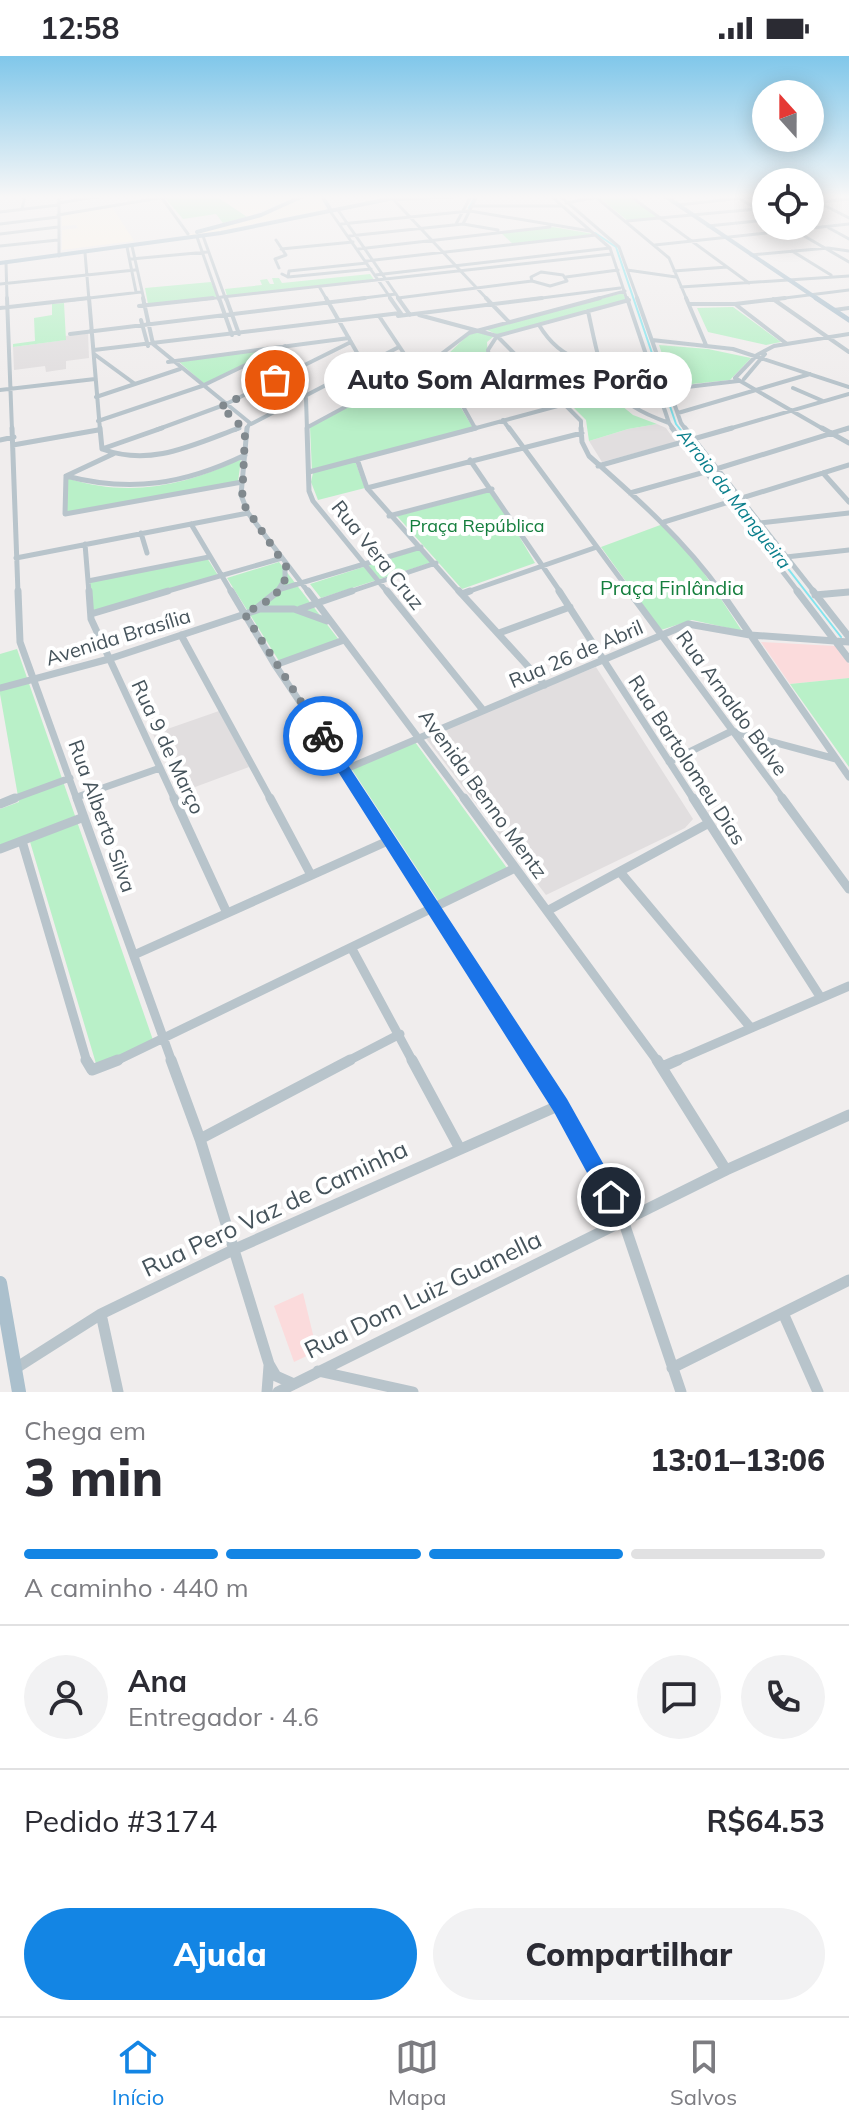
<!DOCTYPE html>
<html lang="pt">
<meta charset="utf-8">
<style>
body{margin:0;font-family:Mulish,sans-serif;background:#f2f2f3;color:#2b2b33;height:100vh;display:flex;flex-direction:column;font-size:30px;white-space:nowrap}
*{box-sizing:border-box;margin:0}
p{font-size:26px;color:#7c7c81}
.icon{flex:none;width:44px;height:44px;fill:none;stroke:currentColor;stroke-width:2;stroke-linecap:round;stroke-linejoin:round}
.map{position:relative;height:1336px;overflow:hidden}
.panel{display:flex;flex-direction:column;background:#fff;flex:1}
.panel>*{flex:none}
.needle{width:52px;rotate:339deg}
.buttons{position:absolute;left:752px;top:24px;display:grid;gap:16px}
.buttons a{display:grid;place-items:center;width:72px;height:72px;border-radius:50%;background:#fff;box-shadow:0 4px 20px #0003;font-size:40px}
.pin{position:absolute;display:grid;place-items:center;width:68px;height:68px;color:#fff;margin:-34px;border:4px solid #fff;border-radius:50%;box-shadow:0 2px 8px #0007}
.courier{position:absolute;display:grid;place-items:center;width:80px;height:80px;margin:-40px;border:6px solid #1a73e8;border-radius:50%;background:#fff;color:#222;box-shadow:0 2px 10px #0007}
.bubble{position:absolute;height:56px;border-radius:28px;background:#fff;box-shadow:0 4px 20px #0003;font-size:26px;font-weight:800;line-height:56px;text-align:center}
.headline em{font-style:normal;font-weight:800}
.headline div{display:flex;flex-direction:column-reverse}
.headline{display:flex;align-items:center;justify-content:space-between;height:136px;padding:0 24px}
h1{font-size:52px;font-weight:800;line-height:60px}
.bar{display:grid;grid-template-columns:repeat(4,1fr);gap:12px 8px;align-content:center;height:96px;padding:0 24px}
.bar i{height:10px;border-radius:6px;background:#e1e1e2}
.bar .active{background:#1385e4}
.bar p{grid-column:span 4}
.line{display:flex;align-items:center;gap:20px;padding:0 24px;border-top:2px solid #e1e1e2}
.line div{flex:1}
.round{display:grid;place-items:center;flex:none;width:84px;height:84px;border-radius:42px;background:#f2f2f3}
.primary-button{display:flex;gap:16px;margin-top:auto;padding:16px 24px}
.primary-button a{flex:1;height:92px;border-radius:48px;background:#1385e4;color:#fff;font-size:32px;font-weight:800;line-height:92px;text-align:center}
.primary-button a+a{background:#f2f2f3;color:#2b2b33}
.status{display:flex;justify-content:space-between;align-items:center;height:56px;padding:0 40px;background:#fff;direction:ltr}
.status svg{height:22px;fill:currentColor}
.tab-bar{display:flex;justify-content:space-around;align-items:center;height:112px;border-top:2px solid #e1e1e2;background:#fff;font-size:22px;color:#7c7c81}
.tab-bar a{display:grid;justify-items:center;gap:4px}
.tab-bar .active{color:#1385e4}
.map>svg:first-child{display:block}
.commercial{fill:#fcf3e5}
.education{fill:#e1dedf}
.medical{fill:#fbdbdc}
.green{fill:#b9f0c8}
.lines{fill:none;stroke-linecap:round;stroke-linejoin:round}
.stream{stroke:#84e4ee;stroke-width:2}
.minor-far5{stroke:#b8c4cb;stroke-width:3}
.minor-far4{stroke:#b8c4cb;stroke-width:4}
.minor-far3{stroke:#b8c4cb;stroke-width:5}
.minor-far2{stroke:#b8c4cb;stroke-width:7}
.minor-far1{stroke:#b8c4cb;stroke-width:9}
.minor{stroke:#b8c4cb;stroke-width:11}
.major-far2{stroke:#abc0cd;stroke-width:4}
.major-far1{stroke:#abc0cd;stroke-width:5}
.major{stroke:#abc0cd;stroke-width:14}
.route{fill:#1a73e8}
.done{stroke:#81898e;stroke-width:8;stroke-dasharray:0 14.4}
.labels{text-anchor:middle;stroke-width:8;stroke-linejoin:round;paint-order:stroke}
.far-water-label{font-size:18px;font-style:italic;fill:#0a7f8c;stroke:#fff}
.far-park-label{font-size:18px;fill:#147e3d;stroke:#fff}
.street-label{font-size:20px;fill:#45535b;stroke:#fff}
.park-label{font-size:20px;fill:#147e3d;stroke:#fff}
.near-street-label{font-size:24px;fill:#45535b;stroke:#fff}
</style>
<div class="status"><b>12:58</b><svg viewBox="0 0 49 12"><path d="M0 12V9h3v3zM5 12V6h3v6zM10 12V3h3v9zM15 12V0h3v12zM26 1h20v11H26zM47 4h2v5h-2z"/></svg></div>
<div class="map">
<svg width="849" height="1336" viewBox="0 0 849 1336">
<rect width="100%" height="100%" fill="#f0eded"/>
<path class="commercial" d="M237,140H298L247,161L221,143Z
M308,140H319L326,153L190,181L187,179L254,163Z
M112,151L134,185L62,194V174L78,172L76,169L62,170V159Z"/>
<path class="education" d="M88,277L89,302L66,305V313L46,316L45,310L14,314L13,291L65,284V280Z
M657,368L666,372L676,386L602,406L589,385L628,373Z
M596,611L693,763L685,772L546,839L424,680Z
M219,655L249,711L179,737L153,678Z"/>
<path class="medical" d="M761,586L835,590L849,608V622L790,628Z
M303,1237L317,1295L294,1306L274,1250Z"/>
<path class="green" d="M175,140H216L247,161L223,167L216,158L183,163L165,142Z
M608,140H629L659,162L628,165L600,142Z
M553,171L594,178L513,188L501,177Z
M370,218L375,225L227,240L225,233L262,229L260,224L267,223L270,228H274L272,222H279L282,227Z
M211,226L218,241L148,248L145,232Z
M623,237L626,244L498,279L485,273Z
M64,247L66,284L13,291V288L35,285L34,262L52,259V248Z
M733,251L781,286L766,289L708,276L697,252Z
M482,275L493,281L487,286L489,318L484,336L457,345L473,372L312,415L310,371L447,299L468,279Z
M659,289L708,293L751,302L730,324L673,330Z
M278,292L204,328L177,304Z
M610,340L633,359L657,368L628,373L589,385L586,364L569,347Z
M241,403L238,426L64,458L67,422C128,442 184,430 241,403Z
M355,405L365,432L318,444L311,426L313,417Z
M492,435L535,507L462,533L397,460Z
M663,468L696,505L742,575L692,564L661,574L601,491Z
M420,493L433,506L321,542L310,528Z
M207,502L219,521L92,556L90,526Z
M279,506L339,584L279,605L227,522Z
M17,593L153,984L97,1011L28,779L0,789V753L19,746L0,638V598Z
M849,622V711L790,628Z
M415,686L507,812L439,846L351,712Z"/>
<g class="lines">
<path class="stream" d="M469,152L475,141
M595,177L616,191L676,368L687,382
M691,387L733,442
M737,447L841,581"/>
<path class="minor-far5" d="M59,140V200
M219,140H235
M551,140L610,192L627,244
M560,140L619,191L638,244
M630,140L749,227
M162,142L188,178
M392,142L488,244
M597,142L669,202L687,244
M810,142L849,162
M740,143L766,158
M821,146L849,143
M58,147L102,140
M566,147L604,140
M678,149L760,140
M473,150H563
M22,153L25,140
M338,154L400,244
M330,155L392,244
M0,156L58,149
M58,159L171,140
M627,165L757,153
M0,168L58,161
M341,168L470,155L590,175
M456,168L471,140
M463,168L477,140
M708,170L766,164
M787,170L849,206
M829,172L849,183
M0,178L58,171
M203,180L226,244
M349,180L463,168L498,174
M197,181L219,244
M276,184L286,199L275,203L279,212
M655,189L849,168
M0,190L58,184
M132,190L144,244
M127,191L136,236
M281,193L353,186
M358,193L550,171
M792,195L831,219
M85,197L89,244
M751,199L828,192L849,195
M131,203L207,196
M366,205L596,179
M6,206L7,244
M627,214L676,221
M674,215L727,211
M541,216L563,219L567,225L550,230L532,225L531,221Z
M282,218L288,221L371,213
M375,219L610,192
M288,221L289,215L367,207
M566,221L618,214
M0,228L135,214
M681,231L849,220
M320,232L327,244
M398,242L532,225
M72,244L141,236
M195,244L612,198
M348,244L396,238
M526,244L620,232
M592,244L625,235
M769,244L849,234"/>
<path class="minor-far4" d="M7,242L12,374
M89,242L100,374
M143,242L153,288L250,367L247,372
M219,242L232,279
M226,242L239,278
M326,242L364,309
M390,242L402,259
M398,242L410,259
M486,242L509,266
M627,242L669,367L674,374
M637,242L681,367L686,374
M686,242L706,289
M773,243L849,296
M689,248H735L785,242
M735,248L787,288
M139,250L213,242
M0,252L89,242
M834,254L849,252
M588,255C602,319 602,343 669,367
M419,259L497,280L581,365V374
M379,260L415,314
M398,260L542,242
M141,264L148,290
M539,269C566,314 603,309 650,310
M70,278L365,242
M652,284L733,293L849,331
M94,294L400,257
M94,298L135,328
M168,306L349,282
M744,323L765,298
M793,332L823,345
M670,333L738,325
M0,334L95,323
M487,337L491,317L488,294L497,280L629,244
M96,341L180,313
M306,342L307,374
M678,357L810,318
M503,364L510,374
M98,365L202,330L285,290
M251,368L399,291
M308,371L436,302L469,277L600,242
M475,372L460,345L541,324
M156,374L224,349L351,286
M235,374L239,372
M469,374L565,348
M725,374L849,338
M825,374L735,322L757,299L774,290L849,278
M844,374L849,372"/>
<path class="minor-far3" d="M12,372L18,537
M100,372L102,393C151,411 193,389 239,372
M247,372L241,439L248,457L309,537
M307,372L309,435L313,445L388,537
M509,372L631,537
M581,372L582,386L589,400C638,443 684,484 722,537
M672,372L799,537
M685,372L815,537
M822,372L849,387
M0,384L14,381
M13,389L98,374
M102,393L162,372
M357,403L367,432L460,537
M470,404L561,537
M598,410L732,372
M716,413L849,372
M309,416L476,372
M823,417L849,446
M66,420L65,458L242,426
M66,420C131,437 185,428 245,399
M66,420L113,398
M367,432L582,377
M630,437L705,416
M389,460L492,433
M664,466L849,409
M760,467L849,457
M191,468L232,537
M141,477L147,497
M85,488L89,537
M786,501L849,494
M16,502L248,457
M88,525L209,501
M281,533L421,491
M161,537L282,502
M276,537L285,523V509
M346,537L436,507
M464,537L597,491
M833,537L849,536"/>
<path class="minor-far2" d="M18,535L20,586L77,744
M89,535L91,563L175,744
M231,535L275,609L366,744
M308,535L465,744
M387,535L483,654
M459,535L545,629
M559,535L694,744
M629,535L784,744
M720,535L849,721
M797,535L849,603
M813,535L849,581
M462,538L470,535
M815,539L849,536
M257,552L278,535
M300,553L352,535
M91,558L168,535
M499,577L570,551
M181,579L271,744
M275,609L344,584
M0,632L109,603L260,553H294L327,565
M669,706L732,675L836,703
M346,713L688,568L750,579L849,586
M77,741L160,712
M10,744L70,722"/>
<path class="minor-far1" d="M77,742L172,1006
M174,742L227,857
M270,742L311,819
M364,742L532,1006
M464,742L658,1006
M693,742L821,942
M782,742L849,833
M0,748L15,742
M22,785L87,1006
M0,793L84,761
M620,816L751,972
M547,855L709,767
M352,893L413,1006
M134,899L390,784
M114,1006L515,812
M346,1006L400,978
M673,1006L849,930"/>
<path class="minor" d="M86,1004L92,1014L118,1004
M171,1004L200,1083L269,1308L276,1320L294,1328
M412,1004L460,1093
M531,1004L560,1049L623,1164L681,1336
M657,1004L726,1114
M662,1011L678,1004
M200,1083L350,1004
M783,1257L818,1336
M101,1258L118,1336
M16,1312L101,1258L235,1193L560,1049
M672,1312L849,1224
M318,1315L413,1336
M267,1336L269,1310
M278,1336L726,1114L849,1059"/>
<path class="major-far2" d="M322,140L330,153
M665,140L819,244
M398,143L456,140
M197,176L261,159L303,140
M0,207L221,177L404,140"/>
<path class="major-far1" d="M816,242L849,264"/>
<path class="major" d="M0,1227L19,1336"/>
</g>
<linearGradient id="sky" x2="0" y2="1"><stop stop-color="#80c7ea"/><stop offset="0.43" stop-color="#f8f7f7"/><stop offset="1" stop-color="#f8f7f7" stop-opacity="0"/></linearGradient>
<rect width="849" height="327" fill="url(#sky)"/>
<path class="route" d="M323,675L327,677L567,1043L618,1134L621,1141L618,1148L611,1151L604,1148L554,1056L318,684L316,680Z"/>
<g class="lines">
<path class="done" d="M275,324L220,351L236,364L245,378L242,446L287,512C286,537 265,548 244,557L323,680"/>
</g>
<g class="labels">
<g class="far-water-label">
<text transform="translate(734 443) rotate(52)" y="6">Arroio da Mangueira</text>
</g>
<g class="far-park-label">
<text x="477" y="476">Praça República</text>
</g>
<g class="street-label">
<text transform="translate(378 499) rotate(51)" y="7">Rua Vera Cruz</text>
<text transform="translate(118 581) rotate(-17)" y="7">Avenida Brasília</text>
<text transform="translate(576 598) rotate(-23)" y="7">Rua 26 de Abril</text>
<text transform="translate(732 647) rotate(54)" y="7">Rua Arnaldo Balve</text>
<text transform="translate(168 691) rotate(65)" y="7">Rua 9 de Março</text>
<text transform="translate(687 704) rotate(57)" y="7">Rua Bartolomeu Dias</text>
<text transform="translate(483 738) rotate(54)" y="7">Avenida Benno Mentz</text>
<text transform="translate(102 760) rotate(70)" y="7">Rua Alberto Silva</text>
</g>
<g class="park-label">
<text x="672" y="539">Praça Finlândia</text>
</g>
<g class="near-street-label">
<text transform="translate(275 1153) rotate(-25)" y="8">Rua Pero Vaz de Caminha</text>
<text transform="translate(423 1239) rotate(-26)" y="8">Rua Dom Luiz Guanella</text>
</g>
</g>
</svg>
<div class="buttons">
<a><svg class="needle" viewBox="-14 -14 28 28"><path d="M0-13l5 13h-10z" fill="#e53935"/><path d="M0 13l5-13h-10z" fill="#7c7c81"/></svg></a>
<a><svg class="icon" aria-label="locate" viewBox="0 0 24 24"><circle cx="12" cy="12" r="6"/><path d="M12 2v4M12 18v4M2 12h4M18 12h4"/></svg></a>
</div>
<div class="pin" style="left:275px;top:324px;background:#ea580c"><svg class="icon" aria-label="bag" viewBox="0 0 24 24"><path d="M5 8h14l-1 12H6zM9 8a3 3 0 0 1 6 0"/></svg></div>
<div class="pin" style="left:611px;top:1141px;background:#1f2937"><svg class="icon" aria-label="home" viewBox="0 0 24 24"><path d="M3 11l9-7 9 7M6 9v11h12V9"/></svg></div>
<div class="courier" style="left:323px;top:680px"><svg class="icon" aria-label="bike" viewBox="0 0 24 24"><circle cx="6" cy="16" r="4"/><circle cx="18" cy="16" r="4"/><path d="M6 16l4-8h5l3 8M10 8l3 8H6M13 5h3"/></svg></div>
<div class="bubble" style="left:324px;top:296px;width:368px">Auto Som Alarmes Porão</div>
</div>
<section class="panel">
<div class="headline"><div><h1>3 min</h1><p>Chega em</p></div><em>13:01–13:06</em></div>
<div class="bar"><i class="active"></i><i class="active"></i><i class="active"></i><i></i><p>A caminho · 440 m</p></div>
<div class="line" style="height:144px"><a class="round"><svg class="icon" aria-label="person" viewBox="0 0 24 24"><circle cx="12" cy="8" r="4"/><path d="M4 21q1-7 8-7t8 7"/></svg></a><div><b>Ana</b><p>Entregador · 4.6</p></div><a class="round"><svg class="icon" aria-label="chat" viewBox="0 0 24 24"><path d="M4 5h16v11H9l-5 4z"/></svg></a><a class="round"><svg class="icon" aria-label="phone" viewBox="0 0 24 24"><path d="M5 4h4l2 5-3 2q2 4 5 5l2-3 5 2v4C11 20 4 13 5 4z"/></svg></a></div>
<div class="line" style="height:104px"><div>Pedido #3174</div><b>R$64.53</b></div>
<div class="primary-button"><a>Ajuda</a><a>Compartilhar</a></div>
</section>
<nav class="tab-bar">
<a class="active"><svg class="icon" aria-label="home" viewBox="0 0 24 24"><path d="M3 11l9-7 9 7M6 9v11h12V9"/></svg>Início</a>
<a><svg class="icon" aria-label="map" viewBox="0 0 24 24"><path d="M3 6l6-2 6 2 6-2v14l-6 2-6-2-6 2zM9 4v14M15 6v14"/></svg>Mapa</a>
<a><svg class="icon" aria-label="saved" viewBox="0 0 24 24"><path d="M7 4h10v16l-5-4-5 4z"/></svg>Salvos</a>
</nav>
